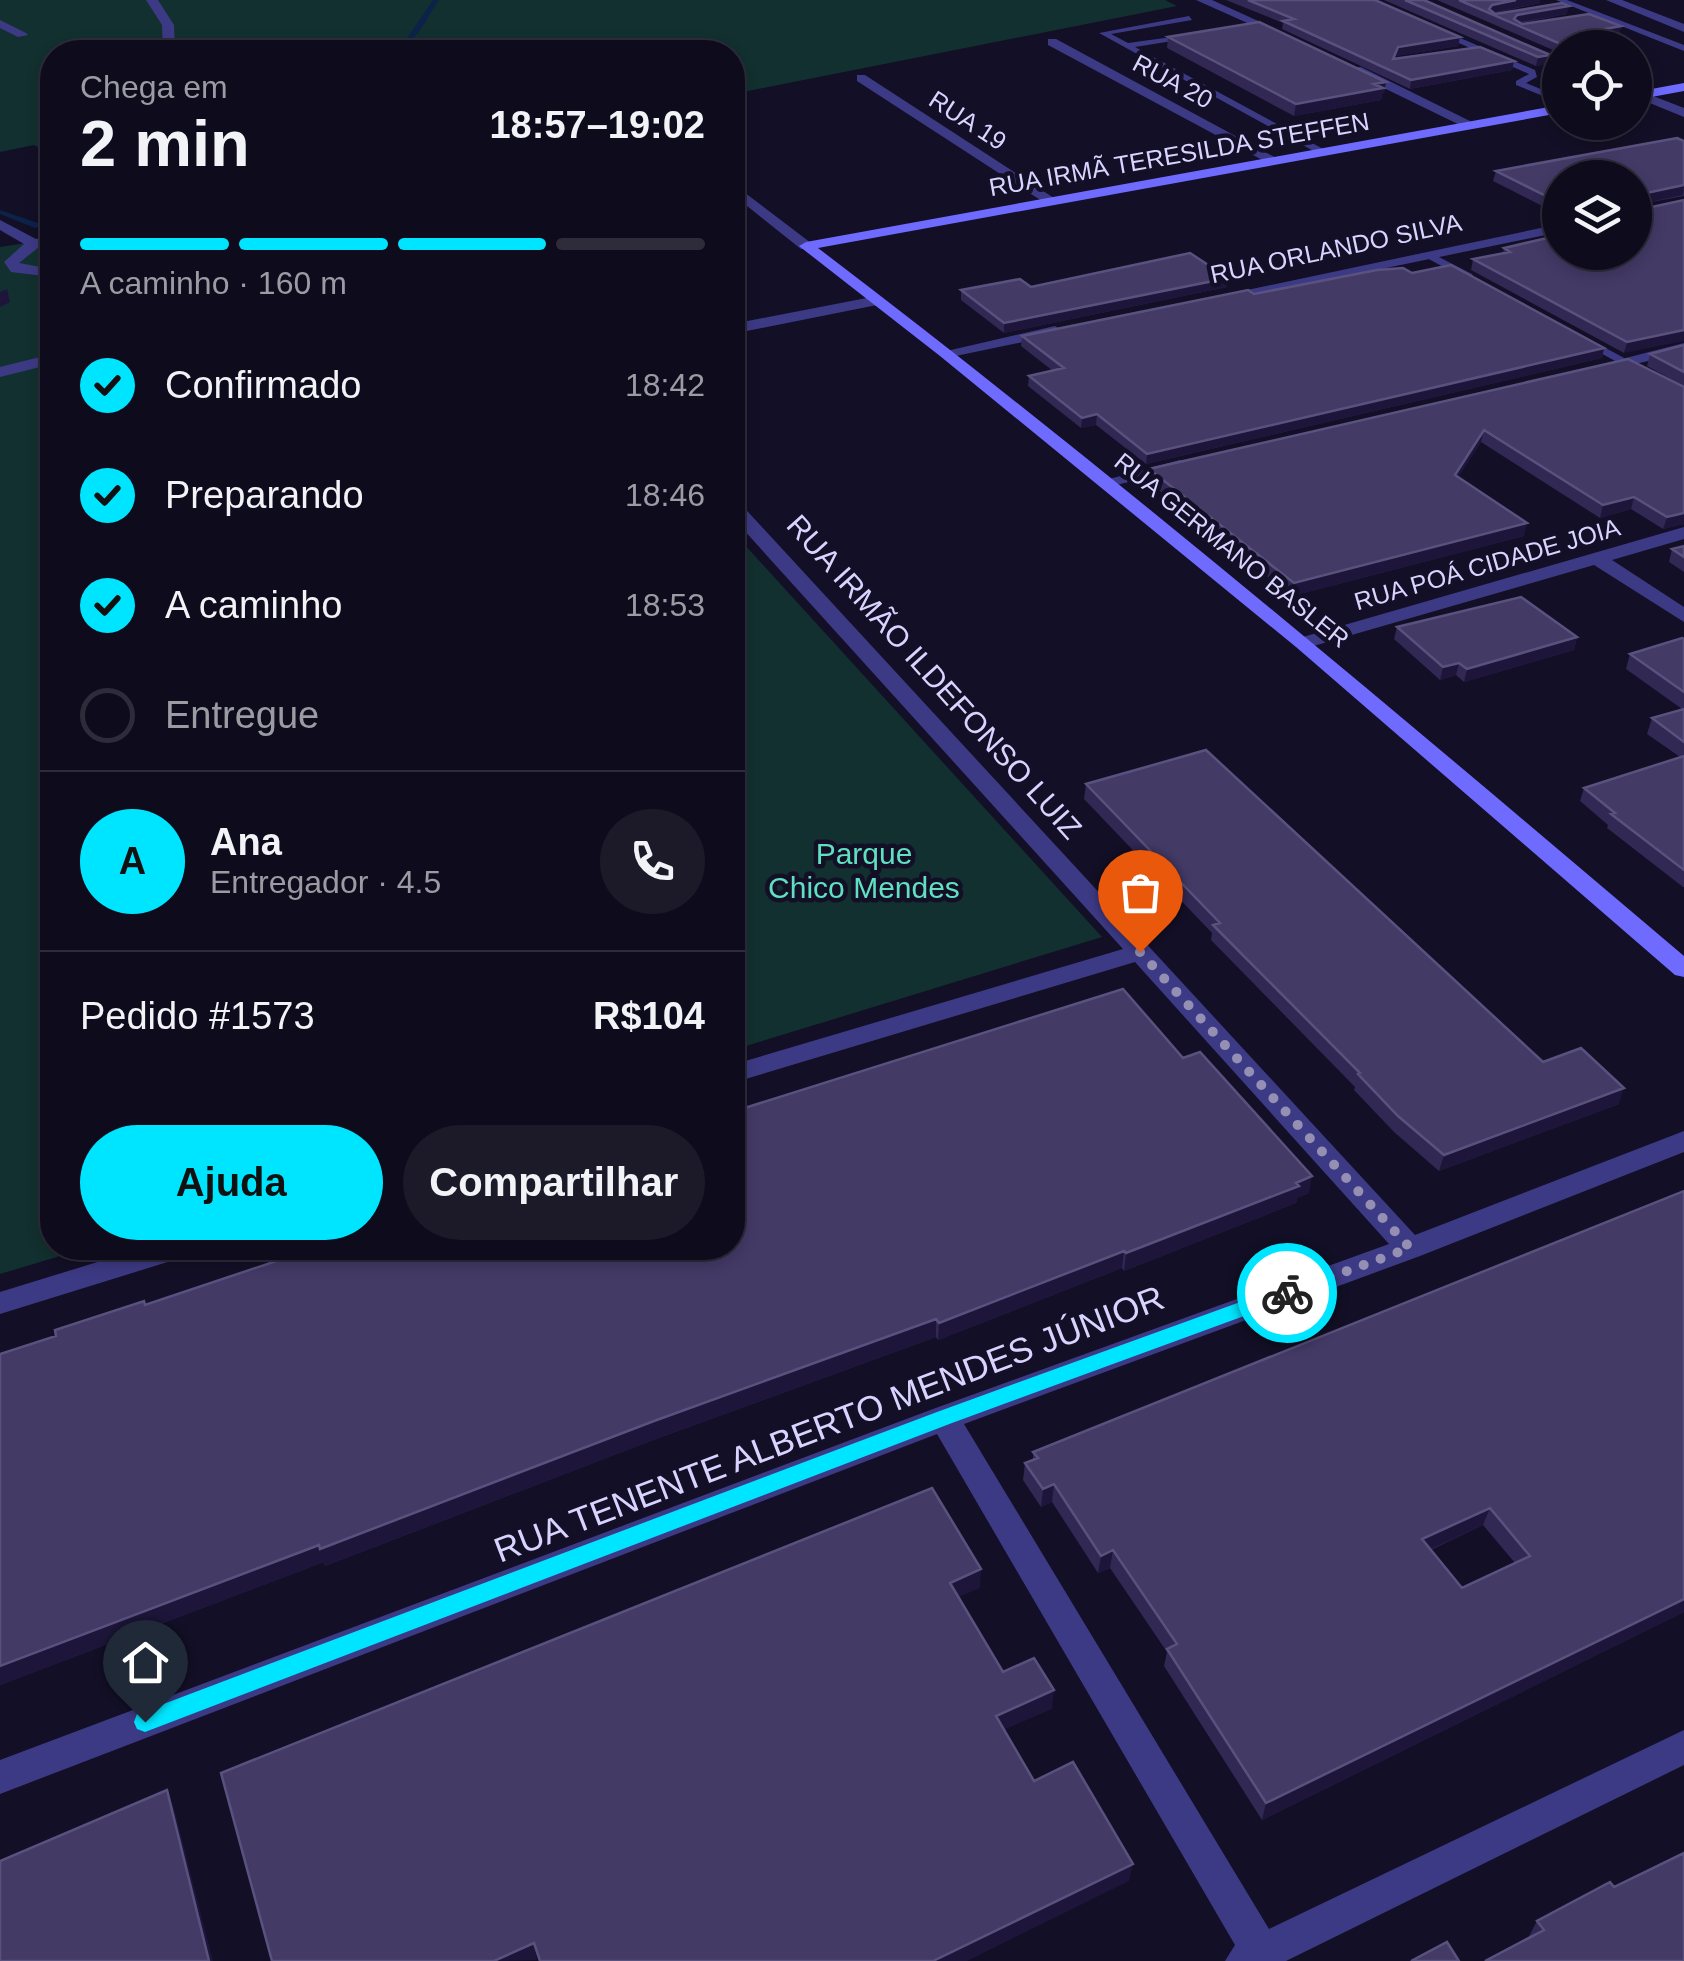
<!DOCTYPE html>
<html lang="pt">
<meta charset="utf-8">
<style>
body{margin:0;font-family:Arial,sans-serif;background:#1c1929;color:#f1f3f6;height:100vh;display:flex;flex-direction:column;font-size:38px;white-space:nowrap}
*{box-sizing:border-box;margin:0}
p{font-size:32px;color:#9b9ba3}
.icon{flex:none;width:55px;height:55px;fill:none;stroke:currentColor;stroke-width:2;stroke-linecap:round;stroke-linejoin:round}
.map{position:relative;flex:1;overflow:hidden}
.side{position:absolute;left:40px;top:40px;width:705px;height:1220px;display:flex;flex-direction:column;background:#0e0b1c;border-radius:40px;box-shadow:0 5px 15px #0003,0 0 0 2px #2e2b3b}
.side>*{flex:none}
.buttons{position:absolute;left:1542px;top:30px;display:grid;gap:20px}
.buttons a{display:grid;place-items:center;width:110px;height:110px;border-radius:50%;background:#0e0b1c;box-shadow:0 5px 15px #0003,0 0 0 2px #2e2b3b;font-size:50px}
.pin{position:absolute;display:grid;place-items:center;width:85px;height:85px;color:#fff;margin:-102px -42px;border-radius:50% 50% 50% 0;rotate:-45deg;box-shadow:0 0 10px #0007}
.pin .icon{rotate:45deg}
.courier{position:absolute;display:grid;place-items:center;width:100px;height:100px;margin:-50px;border:8px solid #00e5ff;border-radius:50%;background:#fff;color:#222;box-shadow:0 2px 12px #0007}
.headline em{font-style:normal;font-weight:800}
.headline div{display:flex;flex-direction:column-reverse}
.headline{display:flex;align-items:center;justify-content:space-between;height:170px;padding:0 40px}
h1{font-size:65px;font-weight:800;line-height:75px}
.bar{display:grid;grid-template-columns:repeat(4,1fr);gap:15px 10px;align-content:center;height:120px;padding:0 40px}
.bar i{height:12px;border-radius:8px;background:#2e2b3b}
.bar .current{background:#00e5ff}
.bar p{grid-column:span 4}
.line{display:flex;align-items:center;gap:25px;padding:0 40px;border-top:2px solid #2e2b3b}
.line div{flex:1}
.round{display:grid;place-items:center;flex:none;width:105px;height:105px;border-radius:52px;background:#1c1929}
ol{padding:0 40px;list-style:none}
li{display:flex;align-items:center;gap:30px;height:110px}
li p{margin-inline-start:auto}
li .icon{padding:10px;border-radius:50%;background:#00e5ff;color:#111;stroke-width:4}
li:last-child{color:#9b9ba3}
li i{width:55px;height:55px;border:5px solid #2e2b3b;border-radius:50%}
.primary-button{display:flex;gap:20px;margin-top:auto;padding:20px 40px}
.primary-button a{flex:1;height:115px;border-radius:60px;background:#00e5ff;color:#111;font-size:40px;font-weight:800;line-height:115px;text-align:center}
.primary-button a+a{background:#1c1929;color:#f1f3f6}
.map>svg:first-child{display:block}
.green{fill:#12302f}
.lines{fill:none;stroke-linecap:round;stroke-linejoin:round}
.stream{fill:#0c2248;fill-rule:evenodd}
.lane{fill:#3d3a85;fill-rule:evenodd}
.street{fill:#3d3a85;fill-rule:evenodd}
.secondary{fill:#6f6bff;fill-rule:evenodd}
.wall{fill:#312854;fill-rule:evenodd}
.shaded-wall{fill:#1d163a}
.building{fill:#433a66;stroke:#5a527e;stroke-width:2.5;fill-rule:evenodd}
.route{fill:#00e5ff}
.done{stroke:#948fb3;stroke-width:10;stroke-dasharray:0 18}
.labels{text-anchor:middle;stroke-width:9;stroke-linejoin:round;paint-order:stroke}
.far-street-label{font-size:25px;fill:#d9d4ff;stroke:#130f26}
.street-label{font-size:30px;fill:#d9d4ff;stroke:#130f26}
.park-label{font-size:30px;fill:#5fe0c0;stroke:#130f26}
.near-street-label{font-size:35px;fill:#d9d4ff;stroke:#130f26}
</style>
<div class="map">
<svg width="1684" height="1961" viewBox="0 0 1684 1961">
<rect width="100%" height="100%" fill="#130f26"/>
<path class="green" d="M0,0H1165L1177,6L733,94L732,52H52V155L34,145L0,152Z
M52,239V1248H87L0,1274V247Z
M733,532L1102,937L733,1050Z"/>
<g class="lines">
<path class="stream" d="M433,0H439C426,19 414,49 389,52L404,43Z
M0,210L41,224L42,226L35,228L0,214Z"/>
<path class="lane" d="M1556,0H1567L1684,45V51Z
M1189,16L1192,20L1111,34L1128,43L1194,34L1191,38L1135,47L1325,150V154H1319L1099,33Z
M1437,28L1535,70L1537,77L1526,83L1560,97V103L1516,85V81L1529,74L1434,32Z
M1429,252L1472,274L1473,276L1464,278L1425,257L1424,255Z
M1583,336L1643,368L1645,370L1635,372L1579,341L1577,339Z"/>
<path class="street" d="M146,0H158L174,25L175,52H163L162,25Z
M1196,0H1212L1291,36L1281,38Z
M1606,0H1622L1684,24V32Z
M0,20L26,33L28,35L18,37L0,28Z
M1048,39H1056L1280,160L1268,163L1048,45Z
M1515,40L1560,57V65L1515,46Z
M1353,67H1361L1478,125L1466,128L1353,73Z
M857,75H865L1057,200L1045,203L857,81Z
M1635,89L1684,108V117L1635,97Z
M732,183L811,243V249H801L732,194Z
M0,220L36,239L52,236V244L39,247L19,263L52,269V277L11,272L4,262L24,244L0,230Z
M1560,224V232L1217,303L1209,298Z
M877,296L882,298V304L732,334V324Z
M1055,326L1063,331L1061,334L946,358L938,353Z
M1684,343V353L1599,372L1591,367Z
M52,354V364L0,377V367Z
M1180,460L1189,465L1186,469L1107,487L1098,482Z
M732,500L738,501L1415,1235L1684,1131V1152L1420,1256L964,1424L1269,1929L1684,1730V1765L1286,1961H1225L1235,1945L937,1434L0,1794V1760L933,1409L1389,1244L1135,962L732,1083V1065L1123,949L732,517Z
M1684,527V539L1612,560L1684,607V622L1594,565L1310,647H1296L1293,643L1296,639Z
M143,1248H191L187,1256L0,1314V1292Z"/>
<path class="secondary" d="M1684,83V91L1635,100V92Z
M1560,105V113L818,248C1115,474 1400,715 1684,956V977L1675,975L1296,647L940,356L799,246L806,242Z"/>
</g>
<path class="wall" d="M1226,0H1277L1460,37L1458,46L1396,56L1395,59L1514,61L1512,70L1410,89L1282,29L1283,23Z
M1384,0H1424L1550,55L1548,64L1536,66Z
M1437,0H1540V3L1494,13L1567,14L1520,23L1522,24L1621,26L1619,35L1615,36L1627,48H1560V53Z
M1168,37L1386,82L1384,93L1382,94L1381,100L1294,116L1167,48Z
M1684,141V196L1635,205L1560,178V215L1493,181L1496,171Z
M1684,200L1624,353L1471,270L1473,259L1503,253L1504,248L1560,252L1638,210Z
M1412,273L1604,348L1602,358L1146,464L1096,425L1081,428L1028,386L1029,376L1053,371L1021,346L1022,336L1254,294Z
M1031,287H1227L1004,333L961,300V290Z
M1684,345V386L1647,366L1650,354Z
M1684,387V524L1663,529L1631,509L1600,518L1481,442L1458,477L1524,536L1292,596L1148,482L1149,469Z
M1684,546V572L1669,562L1672,549Z
M1397,627L1577,637L1574,650L1464,682L1456,675L1440,680L1394,639Z
M1684,639V887H1683L1607,828L1608,825L1580,801L1584,788L1680,757L1647,734L1652,718L1682,709L1626,669L1630,654Z
M1086,784L1543,1062L1619,1104L1439,1171L1394,1132L1354,1090L1355,1087L1211,940L1212,933L1084,799Z
M1183,1058L1309,1193L1297,1198L1296,1203L1124,1271L1122,1268L938,1340L936,1337L656,1439L325,1566L324,1562L0,1685V1354L145,1305Z
M1684,1191V1612L1262,1820L1164,1666L1167,1652L1110,1568L1098,1573L1052,1502L1041,1507L1023,1480L1025,1463L1033,1460V1452ZM1483,1525L1515,1563L1462,1588L1431,1550Z
M1614,1887L1528,1938L1537,1921Z"/>
<path class="shaded-wall" d="M1516,0H1540V3L1490,13L1489,9L1492,5Z
M1569,6L1567,14L1513,23L1517,15Z
M1621,26L1619,35L1598,38L1600,30Z
M1460,37L1458,46L1396,56L1392,68L1398,47Z
M1628,41L1627,48H1592Z
M1550,55L1548,64L1536,66L1538,57Z
M1514,61L1512,70L1410,89L1411,80Z
M1386,82L1384,93L1382,94L1381,100L1294,116L1296,104Z
M1684,185L1683,195L1635,205L1637,195Z
M1228,278L1227,287L1004,333V323Z
M7,289L10,302L0,307V292Z
M1684,330V341L1624,353L1627,342Z
M1604,348L1602,358L1146,464L1147,454Z
M1097,414L1096,425L1081,428L1082,418Z
M1484,430L1481,442L1452,487L1455,475Z
M1634,497L1631,509L1600,518L1603,505Z
M1684,513V524L1663,529L1667,517Z
M1527,523L1524,536L1292,596L1294,583Z
M1577,637L1574,650L1464,682L1467,669Z
M1459,663L1456,675L1440,680L1443,667Z
M1624,1088L1619,1104L1439,1171L1444,1155Z
M1312,1176L1309,1193L1297,1198L1296,1203L1124,1271L1126,1253Z
M1124,1251L1122,1268L938,1340L939,1323Z
M936,1319V1337L656,1439L325,1566L324,1562L0,1685V1666L654,1421Z
M1054,1484L1052,1502L1041,1507L1043,1489Z
M1490,1508L1483,1525L1416,1556L1422,1539Z
M1113,1550L1110,1568L1098,1573L1101,1556Z
M981,1569L980,1588L949,1601L950,1583Z
M1684,1599V1612L1262,1820L1266,1803Z
M1054,1690L1052,1709L994,1734L996,1716Z
M167,1790L174,1808L213,1961H209Z
M1133,1864L1129,1881L967,1961H933Z
M534,1943L537,1960L494,1961Z"/>
<path class="building" d="M1248,0H1375L1460,37L1398,47L1393,59L1480,47L1514,61L1411,80L1283,21L1294,19Z
M1405,0H1424L1550,55L1538,57Z
M1459,0H1516L1492,5L1489,9L1495,14L1562,3L1569,6L1517,15L1514,19L1522,24L1589,14L1621,26L1600,30L1628,41L1592,48H1564L1563,45Z
M1259,22L1386,82L1374,84L1383,88L1296,104L1168,37Z
M1677,138L1684,141V185L1637,195L1635,202V178H1560V203L1496,171Z
M1684,200V330L1627,342L1473,259L1510,252L1504,248L1560,235V252H1635V207L1638,210Z
M1190,253L1228,278L1004,323L961,290L1020,279L1031,287Z
M1451,265L1604,348L1147,454L1097,414L1082,418L1029,376L1064,368L1022,336L1248,290L1254,294L1377,270L1403,268L1412,273Z
M1684,345V372L1650,354Z
M1628,359L1684,387V513L1667,517L1634,497L1603,505L1484,430L1455,475L1527,523L1294,583L1149,469Z
M1684,546V557L1672,549Z
M1521,597L1577,637L1467,669L1459,663L1443,667L1397,627Z
M1682,638L1684,639V692L1630,654Z
M1684,709V742L1652,718Z
M1206,750L1543,1062L1581,1048L1624,1088L1444,1155L1398,1116L1358,1074L1360,1073L1213,925L1220,923L1086,784Z
M1684,756V870L1611,814L1615,813L1584,788Z
M1123,989L1183,1058L1200,1052L1312,1176L1296,1183L1299,1186L1126,1253L1124,1251L939,1323L936,1319L654,1421L320,1549L319,1545L0,1666V1354L56,1336L55,1330L144,1301L145,1305L315,1248H732V1112Z
M1684,1191V1599L1266,1803L1167,1649L1177,1644L1113,1550L1101,1556L1054,1484L1043,1489L1025,1463L1038,1458L1033,1452ZM1490,1508L1530,1556L1462,1588L1422,1539Z
M932,1488L981,1569L950,1583L1003,1672L1034,1658L1054,1690L996,1716L1034,1781L1073,1762L1133,1864L933,1961H540L534,1943L494,1961H272L221,1773Z
M167,1790L209,1961H0V1861Z
M1684,1853V1961H1485L1544,1930L1537,1921L1610,1882L1614,1887Z
M1447,1942L1459,1961H1411Z"/>
<path class="route" d="M1287,1285L1293,1288V1298L952,1423L145,1732L137,1729L134,1722L137,1714L145,1711L937,1412Z"/>
<g class="lines">
<path class="done" d="M1140,952L1410,1248L1287,1293"/>
</g>
<g class="labels">
<g class="far-street-label">
<text transform="translate(1173 81) rotate(28)" y="9">RUA 20</text>
<text transform="translate(968 120) rotate(33)" y="9">RUA 19</text>
<text transform="translate(1179 154) rotate(-10)" y="9">RUA IRMÃ TERESILDA STEFFEN</text>
<text transform="translate(1336 248) rotate(-12)" y="9">RUA ORLANDO SILVA</text>
<text transform="translate(1232 550) rotate(39)" y="9">RUA GERMANO BASLER</text>
<text transform="translate(1487 564) rotate(-16)" y="9">RUA POÁ CIDADE JOIA</text>
</g>
<g class="street-label">
<text transform="translate(934 677) rotate(48)" y="10">RUA IRMÃO ILDEFONSO LUIZ</text>
</g>
<g class="park-label">
<text x="864" y="864">Parque<tspan x="864" dy="34">Chico Mendes</tspan></text>
</g>
<g class="near-street-label">
<text transform="translate(829 1424) rotate(-21)" y="12">RUA TENENTE ALBERTO MENDES JÚNIOR</text>
</g>
</g>
</svg>
<div class="buttons">
<a><svg class="icon" aria-label="locate" viewBox="0 0 24 24"><circle cx="12" cy="12" r="6"/><path d="M12 2v4M12 18v4M2 12h4M18 12h4"/></svg></a>
<a><svg class="icon" aria-label="layers" viewBox="0 0 24 24"><path d="M12 4l9 5-9 5-9-5zM3 14l9 5 9-5"/></svg></a>
</div>
<div class="pin" style="left:1140px;top:952px;background:#ea580c"><svg class="icon" aria-label="bag" viewBox="0 0 24 24"><path d="M5 8h14l-1 12H6zM9 8a3 3 0 0 1 6 0"/></svg></div>
<div class="pin" style="left:145px;top:1722px;background:#1f2937"><svg class="icon" aria-label="home" viewBox="0 0 24 24"><path d="M3 11l9-7 9 7M6 9v11h12V9"/></svg></div>
<div class="courier" style="left:1287px;top:1293px"><svg class="icon" aria-label="bike" viewBox="0 0 24 24"><circle cx="6" cy="16" r="4"/><circle cx="18" cy="16" r="4"/><path d="M6 16l4-8h5l3 8M10 8l3 8H6M13 5h3"/></svg></div>
<section class="side">
<div class="headline"><div><h1>2 min</h1><p>Chega em</p></div><em>18:57–19:02</em></div>
<div class="bar"><i class="current"></i><i class="current"></i><i class="current"></i><i></i><p>A caminho · 160 m</p></div>
<ol>
<li><svg class="icon" aria-label="check" viewBox="0 0 24 24"><path d="M5 12l5 5 9-10"/></svg>Confirmado<p>18:42</p></li>
<li><svg class="icon" aria-label="check" viewBox="0 0 24 24"><path d="M5 12l5 5 9-10"/></svg>Preparando<p>18:46</p></li>
<li><svg class="icon" aria-label="check" viewBox="0 0 24 24"><path d="M5 12l5 5 9-10"/></svg>A caminho<p>18:53</p></li>
<li><i></i>Entregue</li>
</ol>
<div class="line" style="height:180px"><b class="round" style="background:#00e5ff;color:#111">A</b><div><b>Ana</b><p>Entregador · 4.5</p></div><a class="round"><svg class="icon" aria-label="phone" viewBox="0 0 24 24"><path d="M5 4h4l2 5-3 2q2 4 5 5l2-3 5 2v4C11 20 4 13 5 4z"/></svg></a></div>
<div class="line" style="height:130px"><div>Pedido #1573</div><b>R$104</b></div>
<div class="primary-button"><a>Ajuda</a><a>Compartilhar</a></div>
</section>
</div>
